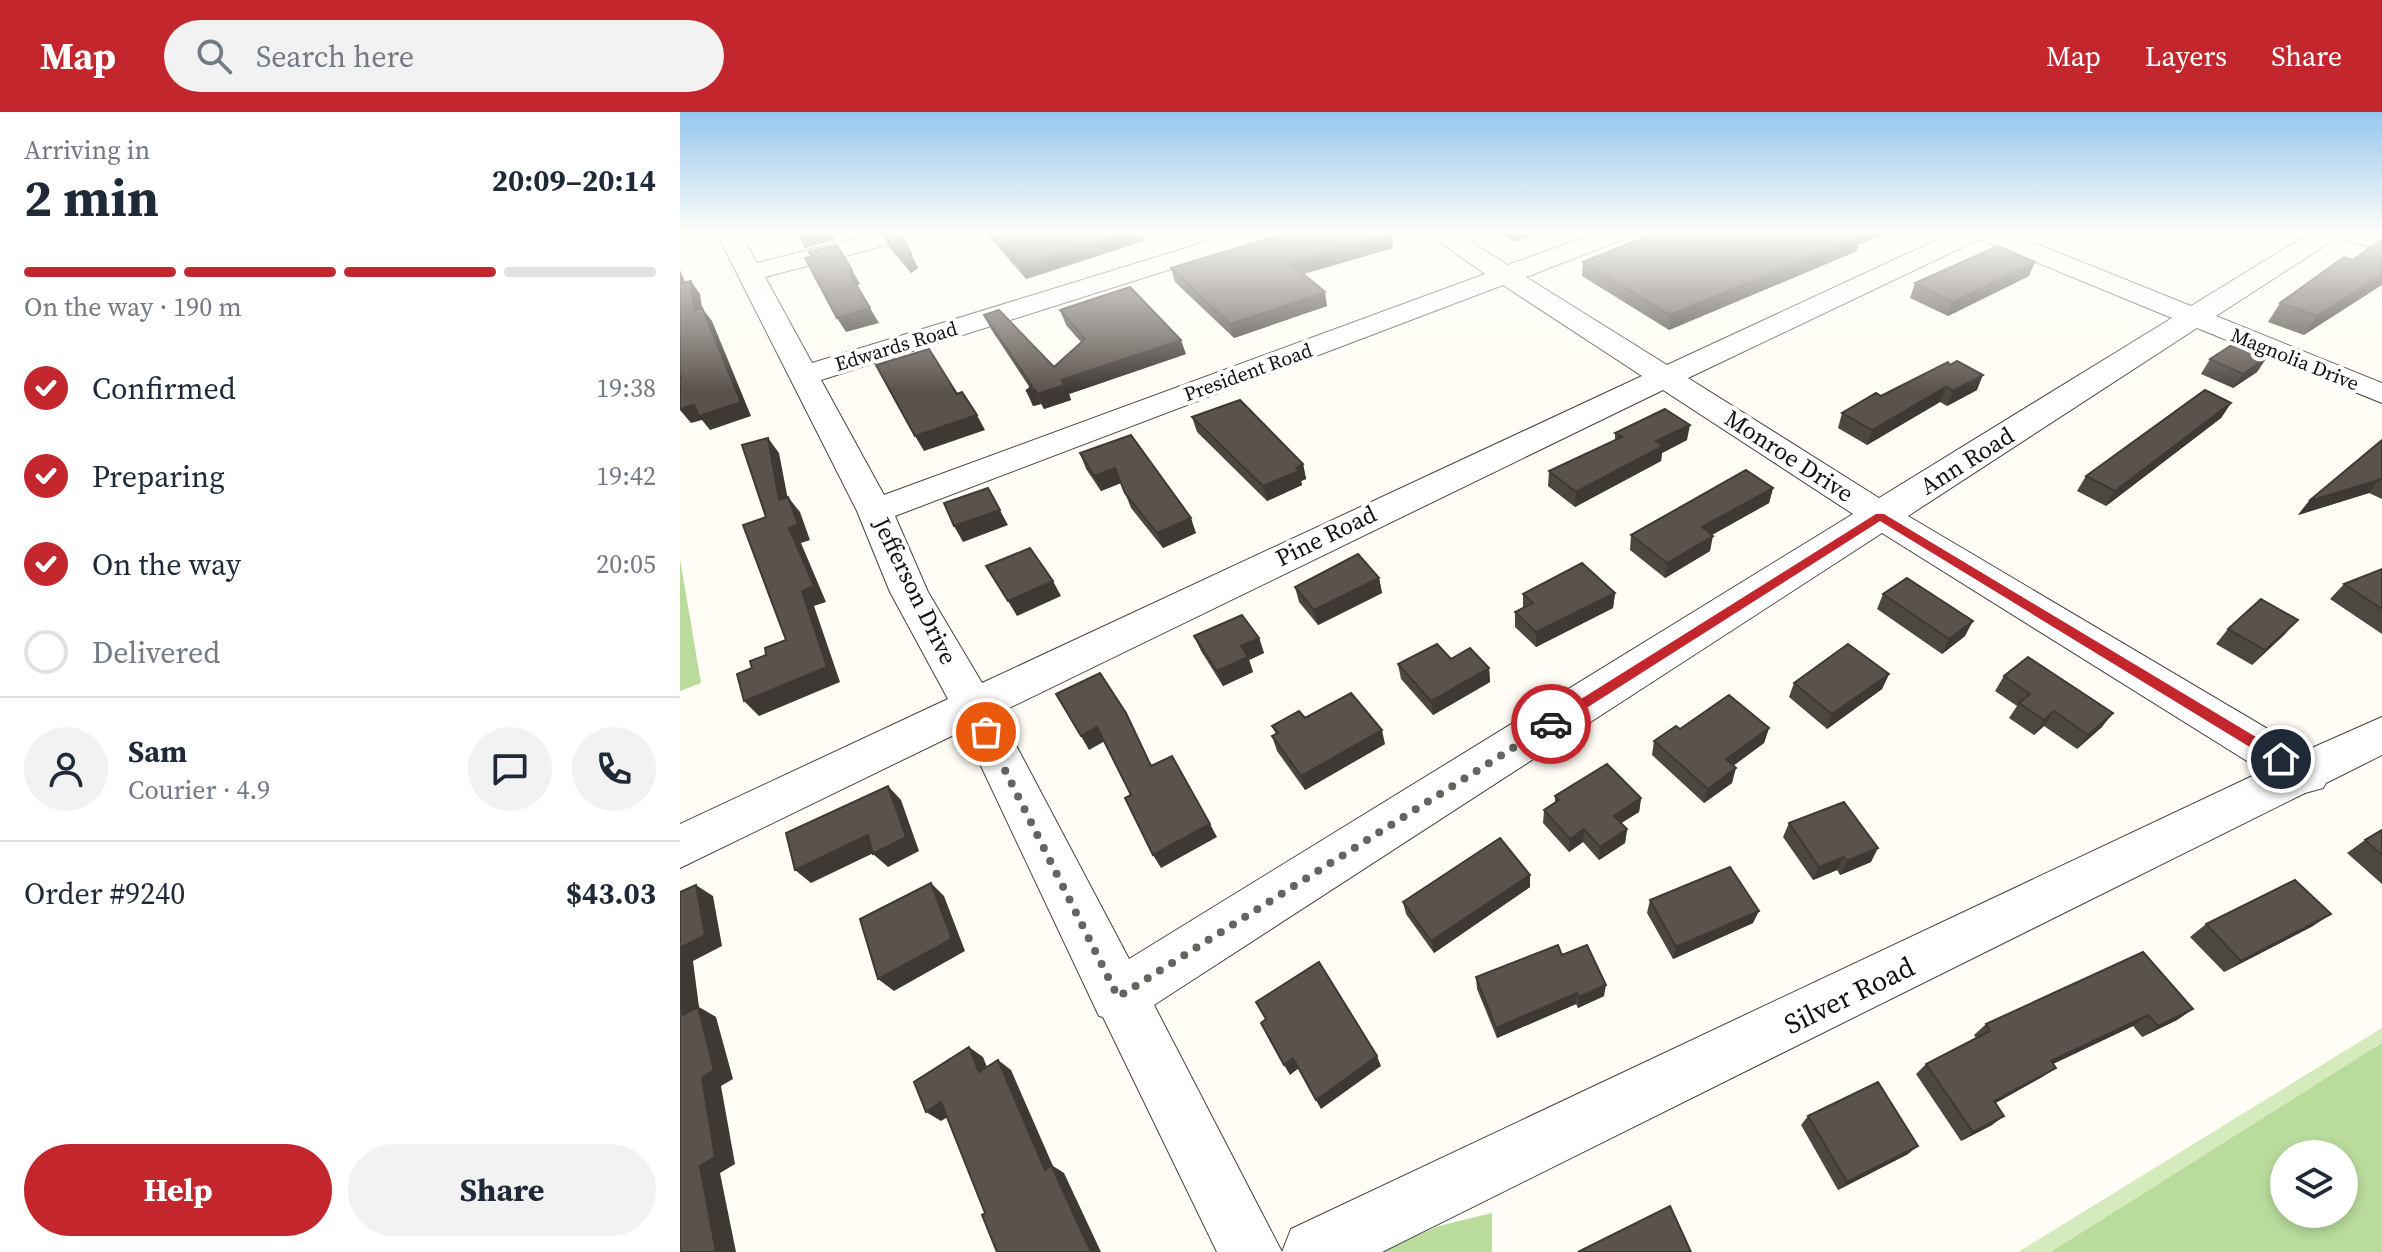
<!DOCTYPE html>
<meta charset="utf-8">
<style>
body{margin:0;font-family:"Source Serif 4",serif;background:#f2f2f3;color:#1f2937;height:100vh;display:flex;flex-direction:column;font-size:30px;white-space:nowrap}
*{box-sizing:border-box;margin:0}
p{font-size:26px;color:#747a83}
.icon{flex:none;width:44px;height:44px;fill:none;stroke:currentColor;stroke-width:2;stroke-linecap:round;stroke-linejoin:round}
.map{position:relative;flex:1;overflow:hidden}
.panel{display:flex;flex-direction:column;background:#fff;width:680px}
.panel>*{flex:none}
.fabs{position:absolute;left:1590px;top:1028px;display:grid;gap:16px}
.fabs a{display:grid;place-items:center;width:88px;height:88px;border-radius:50%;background:#fff;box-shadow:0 4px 12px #0003;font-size:40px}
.pin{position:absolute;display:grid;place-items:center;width:68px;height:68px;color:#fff;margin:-34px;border:4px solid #fff;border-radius:50%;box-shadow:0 2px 8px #0007}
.courier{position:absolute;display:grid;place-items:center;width:80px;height:80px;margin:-40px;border:6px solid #c4262e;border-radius:50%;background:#fff;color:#222;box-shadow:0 2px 10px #0007}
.summary em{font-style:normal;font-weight:700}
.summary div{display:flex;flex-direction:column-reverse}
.summary{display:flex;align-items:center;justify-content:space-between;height:136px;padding:0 24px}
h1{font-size:52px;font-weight:700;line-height:60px}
.bar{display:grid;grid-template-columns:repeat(4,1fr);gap:12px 8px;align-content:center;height:96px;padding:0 24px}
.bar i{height:10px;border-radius:6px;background:#e0e1e3}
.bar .selected{background:#c4262e}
.bar p{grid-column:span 4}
.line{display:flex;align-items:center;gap:20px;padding:0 24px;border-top:2px solid #e0e1e3}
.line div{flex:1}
.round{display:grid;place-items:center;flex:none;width:84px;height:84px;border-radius:42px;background:#f2f2f3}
ol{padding:0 24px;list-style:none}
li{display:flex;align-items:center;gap:24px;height:88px}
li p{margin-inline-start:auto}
li .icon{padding:8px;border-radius:50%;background:#c4262e;color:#fff;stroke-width:4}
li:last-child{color:#747a83}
li i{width:44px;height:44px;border:4px solid #e0e1e3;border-radius:50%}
.cta{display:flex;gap:16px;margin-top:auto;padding:16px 24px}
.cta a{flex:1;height:92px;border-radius:48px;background:#c4262e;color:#fff;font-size:32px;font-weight:700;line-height:92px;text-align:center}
.cta a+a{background:#f2f2f3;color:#1f2937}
header{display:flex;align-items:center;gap:48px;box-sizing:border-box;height:112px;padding:0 40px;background:#c4262e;color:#fff}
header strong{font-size:38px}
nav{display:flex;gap:44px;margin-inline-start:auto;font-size:28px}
.search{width:560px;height:72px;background:#f2f2f3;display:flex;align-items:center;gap:20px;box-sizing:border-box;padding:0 28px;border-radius:44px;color:#747a83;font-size:30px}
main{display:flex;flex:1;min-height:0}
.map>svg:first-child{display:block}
.green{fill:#d5ebbd;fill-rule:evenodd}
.forest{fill:#b9dc9c;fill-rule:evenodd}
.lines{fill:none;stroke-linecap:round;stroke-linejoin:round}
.minor-casing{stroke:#444;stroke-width:2}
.minor{fill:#fff;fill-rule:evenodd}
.wall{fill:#4d4742}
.shaded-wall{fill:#3f3936}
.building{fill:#5a524d;stroke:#3f3936;stroke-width:2}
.route{fill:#c4262e}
.done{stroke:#646461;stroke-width:8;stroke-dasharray:0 14.4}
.labels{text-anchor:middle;stroke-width:8;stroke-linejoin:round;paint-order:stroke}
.far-street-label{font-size:20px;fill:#111;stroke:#fff}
.street-label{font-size:24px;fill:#111;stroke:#fff}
.near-street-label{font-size:28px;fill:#111;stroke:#fff}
</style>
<header>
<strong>Map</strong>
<div class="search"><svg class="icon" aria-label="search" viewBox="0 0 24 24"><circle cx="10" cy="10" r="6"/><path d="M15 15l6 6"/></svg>Search here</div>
<nav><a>Map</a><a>Layers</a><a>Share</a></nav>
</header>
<main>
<section class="panel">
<div class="summary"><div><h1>2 min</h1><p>Arriving in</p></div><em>20:09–20:14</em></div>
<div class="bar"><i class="selected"></i><i class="selected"></i><i class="selected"></i><i></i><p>On the way · 190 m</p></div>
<ol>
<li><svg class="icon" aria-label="check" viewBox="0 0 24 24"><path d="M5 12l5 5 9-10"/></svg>Confirmed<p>19:38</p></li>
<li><svg class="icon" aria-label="check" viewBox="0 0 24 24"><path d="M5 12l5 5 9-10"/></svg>Preparing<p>19:42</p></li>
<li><svg class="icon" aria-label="check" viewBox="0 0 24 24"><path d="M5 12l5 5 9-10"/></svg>On the way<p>20:05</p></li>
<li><i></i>Delivered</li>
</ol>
<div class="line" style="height:144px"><a class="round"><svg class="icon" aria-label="person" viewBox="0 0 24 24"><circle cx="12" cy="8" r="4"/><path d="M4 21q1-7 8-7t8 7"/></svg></a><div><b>Sam</b><p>Courier · 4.9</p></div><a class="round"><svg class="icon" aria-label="chat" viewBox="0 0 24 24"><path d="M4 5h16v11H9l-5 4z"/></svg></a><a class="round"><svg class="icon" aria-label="phone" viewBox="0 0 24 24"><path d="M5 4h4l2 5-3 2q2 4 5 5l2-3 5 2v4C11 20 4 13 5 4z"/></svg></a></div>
<div class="line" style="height:104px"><div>Order #9240</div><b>$43.03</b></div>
<div class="cta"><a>Help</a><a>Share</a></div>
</section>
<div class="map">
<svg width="1702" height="1140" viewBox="0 0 1702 1140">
<rect width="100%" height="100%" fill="#fffdf5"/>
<path class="green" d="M1702,916V1140H1338ZM1604,1042H1664V1102H1604Z"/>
<path class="forest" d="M0,447L21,571L0,579Z
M1702,931V1140H1371ZM1604,1042H1664V1102H1604Z
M812,1101V1140H700L759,1114Z"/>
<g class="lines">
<defs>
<path id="minor" d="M36,120H60L77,151L200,120H240L237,125L85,165L132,251L558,120H595L592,125L141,268L204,383L805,162L746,120H775L828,153L919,120H953L950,125L846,165L987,253L1274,120H1327L1511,194L1632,120L1702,123V139L1658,125L1536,204L1702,271V291L1517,216L1228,404L1625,639L1702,605V643L1646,671L1643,676L1625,681L702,1140H602L611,1117L1583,659L1202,421L474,893L602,1140H537L423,905L419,904L284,618L0,756V712L268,587L210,480L177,399ZM1300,127L1492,206L1199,386L1008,266ZM823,173L962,264L302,571L248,480L215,404ZM983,278L1173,402L449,847L319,601Z"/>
</defs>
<use href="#minor" class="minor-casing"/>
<use href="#minor" class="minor"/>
</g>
<path class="wall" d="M305,120H461L464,129L346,167Z
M816,120H871L861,124L857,122L835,130Z
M202,122L238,156L231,161L209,135Z
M617,123L713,136L623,162L647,194L554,226L495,170L491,156Z
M1702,127L1624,223L1588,210L1600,191L1673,148Z
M1178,133L1177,139L989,218L902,164L903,150Z
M1349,164L1268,204L1230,186L1235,171Z
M380,198L506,242L389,282L391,288L364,297L361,292L353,294L350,276L311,217L304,203L374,255L401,230L386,213Z
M1587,245L1577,260L1553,276L1521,262L1530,247Z
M1270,253L1297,278L1267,294L1260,290L1187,333L1158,316L1162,301Z
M1551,291L1541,306L1426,394L1397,379L1406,364Z
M512,305L623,352L626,367L621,369L622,373L587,389L517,320Z
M935,321L1007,328L982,341L981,349L895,395L868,374L869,359L935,329Z
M1702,328V387L1689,381L1618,403L1629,389Z
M400,341L516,421L483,436L451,396L441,371L421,379L406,357Z
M1093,376L1089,391L1032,423L1030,439L985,466L950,438L951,423Z
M1702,457V522L1650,487L1664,472Z
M699,466L702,481L638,513L619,490L615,475Z
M935,481L933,496L856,535L835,515V500L843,496V482Z
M1203,482L1285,524L1262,542L1197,497Z
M1618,508L1604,523L1572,553L1536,532L1548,517Z
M514,524L579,526L584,541L569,548L573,560L543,574L521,539Z
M771,547L809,556L810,570L753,603L721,567L718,552Z
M1209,562L1202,577L1147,617L1109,585L1114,571Z
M1324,564L1422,615L1397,637L1364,614L1354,623L1329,606L1337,594L1315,579Z
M592,614L705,632L625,678L597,639L592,624L596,622Z
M1089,616L1084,631L1053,654L1052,671L1024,691L972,643L974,629L1000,617Z
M875,684L961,686L959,700L941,711L947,717L945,731L919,748L903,730L889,740L863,711L864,698L875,690Z
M1109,711L1191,750L1160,763L1157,758L1133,768L1103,725Z
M1702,718V772L1667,741L1685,728Z
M850,775L754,841L726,802L723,790Z
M970,788L1073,811L993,847L967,801Z
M1526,812L1633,814L1544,860L1510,825Z
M882,843L924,884L898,896L896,892L817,926L797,877L796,865Z
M1513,897L1497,908L1462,925L1453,914L1373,952L1376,956L1362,965L1316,991L1312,1013L1281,1029L1236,962L1246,952L1296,926L1294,923L1306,912Z
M1128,1004L1228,1042L1158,1078L1121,1013Z"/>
<path class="shaded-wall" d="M126,120H150L155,128L125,136L117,122Z
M450,120H461L464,129L346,167L341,154Z
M835,120H857V122L835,130Z
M861,120H871L861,124Z
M1181,120H1210L1178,133L1177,139L989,218L990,203Z
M712,122L713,136L613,165L610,151Z
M226,131L238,156L231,161L224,147Z
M1355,150L1349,164L1268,204L1273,190Z
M0,158L11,184L2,171L0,167Z
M172,158L180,172L176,174L168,159Z
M1702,163V173L1624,223L1637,204Z
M11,169L20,182L24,211L14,198Z
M645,180L647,194L554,226L550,212Z
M22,196L32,209L71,304L30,318L22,308L11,311L0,298Z
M190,196L199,211L166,220L157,206Z
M501,228L506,242L389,282L391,288L364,297L358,282L381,268Z
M1587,245L1577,260L1553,276L1563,262Z
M1303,263L1297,278L1267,294L1273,279Z
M1266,275L1260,290L1187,333L1192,318Z
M354,277L361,292L353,294L346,279Z
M1551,291L1541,306L1426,394L1435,379Z
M297,303L305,318L244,339L235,324Z
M1010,313L1007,328L982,341L981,349L895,395L896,380L976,329Z
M88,326L99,341L111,403L99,388Z
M623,352L626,367L621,369L622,373L587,389L583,374Z
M435,356L441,371L421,379L414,364Z
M1701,366L1689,381L1618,403L1629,389Z
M308,376L328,413L283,430L274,414Z
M1093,376L1089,391L1019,430L1022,415Z
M108,385L120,400L130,428L121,431L146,490L134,494L160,570L79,604L64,589L147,555L122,479L109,416Z
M511,406L516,421L483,436L477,421Z
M1033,424L1030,439L985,466L987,451Z
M699,466L702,481L638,513L634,498Z
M373,469L381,484L337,504L328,489Z
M935,481L933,496L856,535V520Z
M1618,508L1604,523L1572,553L1585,538Z
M1293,509L1285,524L1262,542L1269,527Z
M579,526L584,541L569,548L573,560L543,574L537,559L561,534Z
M809,556L810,570L753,603L751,589Z
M1209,562L1202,577L1147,617L1152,602Z
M1374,599L1364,614L1354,623L1364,608Z
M1433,601L1422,615L1397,637L1408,623Z
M417,615L425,629L409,638L401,624Z
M1089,616L1084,631L1042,662L1046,647Z
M702,618L705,632L625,678L621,664Z
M1056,656L1052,671L1024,691L1028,677Z
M208,674L221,688L239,739L208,755L193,742Z
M961,686L959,700L932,717L934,704Z
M530,712L537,725L481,756L473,743Z
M904,717L903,730L889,740L890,727Z
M947,717L945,731L919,748L920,735Z
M188,723L202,737L131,771L115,758Z
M1198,736L1191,750L1160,763L1167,749Z
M1164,745L1157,758L1133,768L1139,755Z
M850,763V775L754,841L751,829Z
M251,771L264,784L285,839L214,879L198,867Z
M16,773L33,784L42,834L13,849L19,895L36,905L53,967L41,974L55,1052L40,1061L56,1140H36L20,1054L22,966L3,903L0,879V836Z
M1079,799L1073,811L993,847L996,835Z
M1651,802L1633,814L1544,860L1561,849Z
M926,873L924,884L898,896L899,885Z
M897,881L896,892L817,926L816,916Z
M1513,897L1497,908L1462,925L1478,914Z
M1468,903L1453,914L1358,959L1371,949Z
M289,935L303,945L313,970L299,960Z
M697,944L701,954L641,997L636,988Z
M613,946L619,956L610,963L604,953Z
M318,948L331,958L373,1054L384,1061L421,1140H411L365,1058Z
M1376,956L1362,965L1302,998L1314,989Z
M261,990L276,1000L261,1009L246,1000Z
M1324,1004L1312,1013L1281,1029L1293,1020Z
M1238,1034L1228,1042L1158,1078L1167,1070Z"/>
<path class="building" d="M209,120H220L231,142L224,147L202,122Z
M311,120H450L341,154Z
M609,120H613L617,123L626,120H708L712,122L610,151L645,180L550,212L491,156Z
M977,120H1181L1176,122L1180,125L990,203L903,150Z
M1702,127V163L1637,204L1600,191L1664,145L1673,148Z
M157,133L172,158L168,159L190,196L157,206L125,146L132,145L129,140Z
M1318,134L1355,150L1273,190L1235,171Z
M0,167L2,171L11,169L14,198L22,196L61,290L19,304L14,293L0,297V266H1L0,262Z
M450,175L501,228L381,268L385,273L358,282L354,277L346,279L352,274L304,203L319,198L374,255L405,227L380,198Z
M1555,231L1587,245L1563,262L1530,247Z
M249,237L277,282L282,280L297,303L235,324L196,253Z
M1277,249L1303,263L1273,279L1266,275L1192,318L1162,301L1196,281L1201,284L1268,250L1270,253Z
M1525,278L1551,291L1435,379L1406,364Z
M560,288L623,352L616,356L619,359L583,374L512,305Z
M985,297L1010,313L976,329L983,334L896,380L869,359L942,325L935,321Z
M451,323L511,406L477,421L445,381L435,356L414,364L400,341Z
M88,326L99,388L108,385L118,412L109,416L134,474L122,479L147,555L64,589L57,562L72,556L70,549L86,543L85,536L106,528L63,413L86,405L62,333Z
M1702,328V367L1629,389Z
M1066,358L1093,376L1022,415L1033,424L987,451L951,423Z
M308,376L320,398L274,414L264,391Z
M350,436L373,469L328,489L306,454Z
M678,442L699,466L634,498L615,475Z
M902,451L935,481L856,520L835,500L853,491L843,482Z
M1702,457V497L1664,472Z
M1227,466L1293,509L1269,527L1203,482Z
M1581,487L1618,508L1585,538L1548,517Z
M562,503L579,526L561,534L568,545L537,559L514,524Z
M757,532L771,547L790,536L809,556L751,589L718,552Z
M1168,532L1209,562L1152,602L1114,571Z
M1348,545L1433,601L1408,623L1374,599L1364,608L1339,591L1350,582L1324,564Z
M420,561L446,601L471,654L492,644L530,712L473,743L445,686L451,683L417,615L401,624L376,582Z
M671,581L702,618L621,664L592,624L598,621L592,614L619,599L625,606Z
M1049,583L1089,616L1046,647L1056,656L1028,677L974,629L996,614L1000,617Z
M927,652L961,686L934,704L947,717L920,735L904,717L890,727L864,698L879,688L875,684Z
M208,674L226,725L193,742L188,723L115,758L106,721Z
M1164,690L1198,736L1167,749L1164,745L1139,755L1109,711Z
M1702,718V743L1685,728Z
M820,726L850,763L751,829L723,790Z
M1050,755L1079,799L996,835L970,788Z
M1615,768L1651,802L1561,849L1526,812Z
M251,771L272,827L198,867L180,807Z
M16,773L25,823L0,836V780Z
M878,833L882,843L907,833L926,873L899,885L897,881L816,916L796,865Z
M1463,840L1513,897L1478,914L1468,903L1371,949L1376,956L1314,989L1324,1004L1293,1020L1246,952L1310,919L1306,912Z
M639,850L697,944L636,988L613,946L604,953L581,911L586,907L576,890Z
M0,879L3,903L18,895L34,958L22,966L35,1045L20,1054L36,1140H0Z
M289,935L299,960L318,948L365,1058L371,1053L411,1140H317L302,1103L305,1101L261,990L246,1000L234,970Z
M1198,970L1238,1034L1167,1070L1128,1004Z
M990,1094L1011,1140H898Z"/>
<linearGradient id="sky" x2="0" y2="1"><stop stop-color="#95c6ee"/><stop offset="0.43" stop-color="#fffefa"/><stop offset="1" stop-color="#fffefa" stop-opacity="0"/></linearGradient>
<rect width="1702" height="279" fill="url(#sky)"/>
<path class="route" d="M1196,402H1204L1606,643V651H1596L1200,409L875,616H866V609Z"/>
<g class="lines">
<path class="done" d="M306,620L438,885L871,612"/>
</g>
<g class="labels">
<g class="far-street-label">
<text transform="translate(216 234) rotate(-17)" y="7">Edwards Road</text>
<text transform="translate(1615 247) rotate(22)" y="7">Magnolia Drive</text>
<text transform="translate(568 260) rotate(-20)" y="7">President Road</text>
</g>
<g class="street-label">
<text transform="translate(1109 344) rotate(33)" y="8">Monroe Drive</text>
<text transform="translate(1287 349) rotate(-32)" y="8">Ann Road</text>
<text transform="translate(646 424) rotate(-26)" y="8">Pine Road</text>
<text transform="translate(235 479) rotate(64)" y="8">Jefferson Drive</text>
</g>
<g class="near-street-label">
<text transform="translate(1169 883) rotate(-26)" y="10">Silver Road</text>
</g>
</g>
</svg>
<div class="fabs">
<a><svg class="icon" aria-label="layers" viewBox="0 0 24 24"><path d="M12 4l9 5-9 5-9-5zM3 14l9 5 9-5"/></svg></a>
</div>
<div class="pin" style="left:306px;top:620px;background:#ea580c"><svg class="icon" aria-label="bag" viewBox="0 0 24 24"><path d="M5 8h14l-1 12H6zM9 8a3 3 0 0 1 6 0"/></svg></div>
<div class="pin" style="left:1601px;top:647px;background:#1f2937"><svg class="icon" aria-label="home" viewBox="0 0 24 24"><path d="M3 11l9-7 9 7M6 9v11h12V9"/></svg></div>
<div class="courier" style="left:871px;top:612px"><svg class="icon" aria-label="car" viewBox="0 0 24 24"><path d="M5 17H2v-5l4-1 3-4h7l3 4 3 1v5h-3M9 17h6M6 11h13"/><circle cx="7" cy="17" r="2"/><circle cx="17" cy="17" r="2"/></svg></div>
</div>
</main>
